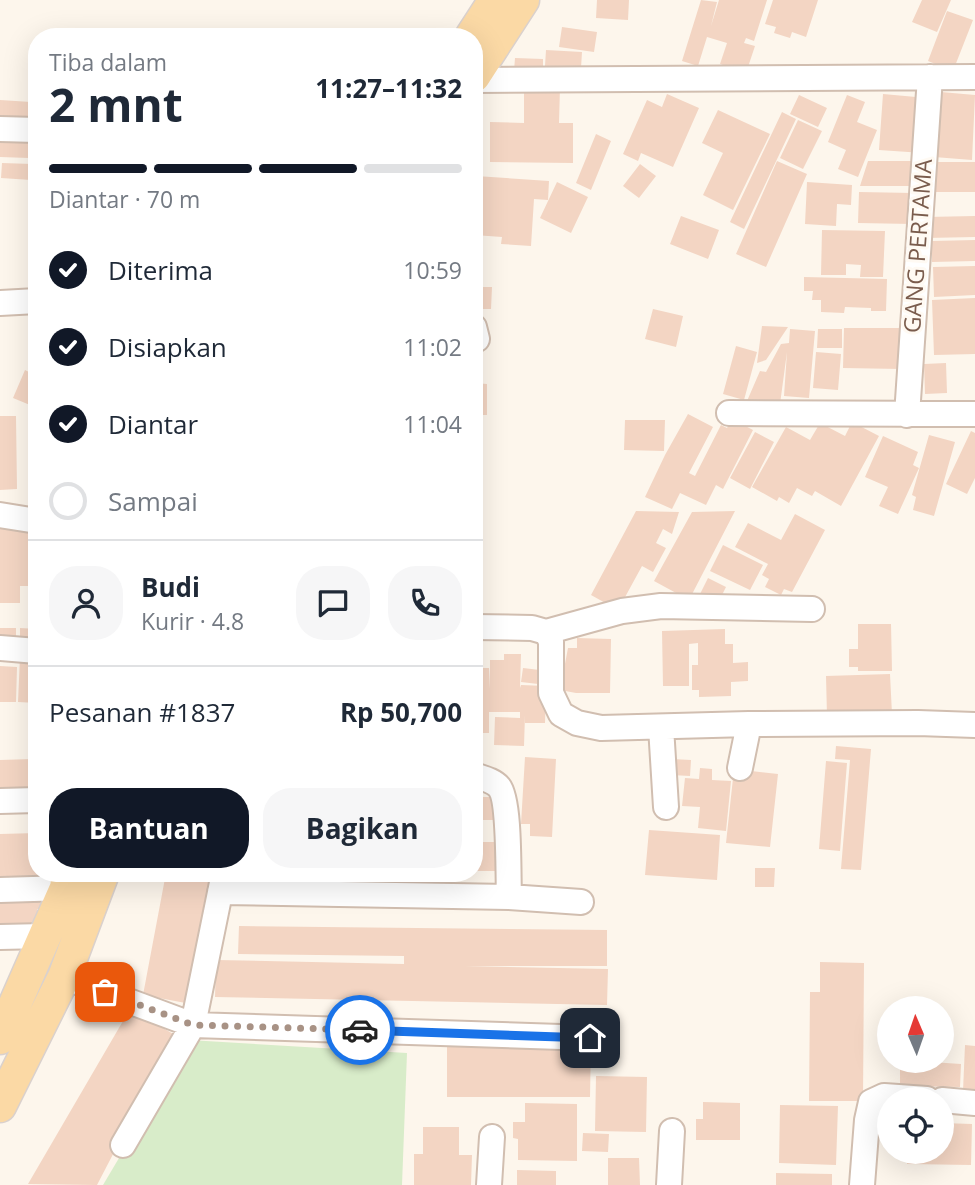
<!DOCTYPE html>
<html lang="id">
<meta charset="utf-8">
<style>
body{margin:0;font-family:"Open Sans",sans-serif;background:#f6f6f7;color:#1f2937;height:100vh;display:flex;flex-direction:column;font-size:26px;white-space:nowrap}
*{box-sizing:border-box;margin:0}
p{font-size:23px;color:#747a83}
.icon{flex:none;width:38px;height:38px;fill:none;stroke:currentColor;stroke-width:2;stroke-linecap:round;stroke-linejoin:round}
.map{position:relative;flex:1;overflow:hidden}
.sheet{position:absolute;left:28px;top:28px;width:455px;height:854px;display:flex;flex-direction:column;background:#fff;border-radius:28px;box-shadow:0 7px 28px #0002}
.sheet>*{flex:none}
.needle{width:46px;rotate:358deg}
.tools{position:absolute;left:877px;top:996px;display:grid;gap:14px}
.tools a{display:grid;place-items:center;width:77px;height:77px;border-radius:50%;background:#fff;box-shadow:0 7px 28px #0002;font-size:35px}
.pin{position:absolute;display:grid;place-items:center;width:60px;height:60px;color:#fff;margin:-30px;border-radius:14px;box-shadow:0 4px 10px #0006}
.courier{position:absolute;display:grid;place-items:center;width:70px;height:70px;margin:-35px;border:5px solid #1a73e8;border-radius:50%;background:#fff;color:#222;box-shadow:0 2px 9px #0007}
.head em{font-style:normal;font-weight:700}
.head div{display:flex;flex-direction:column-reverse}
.head{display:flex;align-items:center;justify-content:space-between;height:119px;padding:0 21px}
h1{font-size:46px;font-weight:700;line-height:52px}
.bar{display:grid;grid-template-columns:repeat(4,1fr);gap:10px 7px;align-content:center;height:84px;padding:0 21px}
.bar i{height:9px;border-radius:5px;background:#e0e1e3}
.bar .on{background:#111827}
.bar p{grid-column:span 4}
.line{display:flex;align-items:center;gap:18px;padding:0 21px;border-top:2px solid #e0e1e3}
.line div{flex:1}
.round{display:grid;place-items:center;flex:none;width:74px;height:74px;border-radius:28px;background:#f6f6f7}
ol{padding:0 21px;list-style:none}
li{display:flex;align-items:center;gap:21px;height:77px}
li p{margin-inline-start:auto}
li .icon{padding:7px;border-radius:50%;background:#111827;color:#fff;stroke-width:4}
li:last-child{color:#747a83}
li i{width:38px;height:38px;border:4px solid #e0e1e3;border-radius:50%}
.primary-button{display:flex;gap:14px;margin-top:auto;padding:14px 21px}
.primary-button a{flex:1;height:80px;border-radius:28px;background:#111827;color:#fff;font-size:28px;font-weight:700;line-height:80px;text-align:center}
.primary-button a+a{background:#f6f6f7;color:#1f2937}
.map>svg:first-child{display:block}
.green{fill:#d8ecc9}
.building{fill:#f3d5c3}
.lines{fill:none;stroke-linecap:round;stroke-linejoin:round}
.minor-casing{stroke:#d1beb0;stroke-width:28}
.major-casing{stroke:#dad1cd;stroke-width:35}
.minor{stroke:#fff;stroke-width:24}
.major{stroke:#fbd9a5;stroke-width:32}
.done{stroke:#a89285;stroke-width:7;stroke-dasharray:0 12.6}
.route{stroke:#1a73e8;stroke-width:9}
.labels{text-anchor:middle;stroke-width:6;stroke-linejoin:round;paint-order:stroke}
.street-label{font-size:23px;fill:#7a5c4d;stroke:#fffaf3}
</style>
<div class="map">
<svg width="975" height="1185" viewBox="0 0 975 1185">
<rect width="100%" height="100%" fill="#fdf6ec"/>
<path class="green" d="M189,1040L407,1053L402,1185H103Z"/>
<path class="building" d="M597,0H629L628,20L596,18Z
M701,0L717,2L711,26L719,0H767L754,41L746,38L744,43L755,46L746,73L720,64L727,43L707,37L698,66L682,61Z
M773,0H818L806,37L792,32L790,38L774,33L776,27L765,24Z
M922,0H951L937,32L912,22Z
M947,11L973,20L953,71L928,61Z
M562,27L597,32L594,52L559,47Z
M546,50L582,52L581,68L545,66Z
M515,58L543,59V72L514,71Z
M524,87H560L559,123H573V163L490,162V122L524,123Z
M941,92L975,95L972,160L934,157Z
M667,94L699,108L673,167L641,153L638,161L623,154L647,100L662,107Z
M883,94L927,98L923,153L879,150Z
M799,95L827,108L818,127L790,114Z
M847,95L865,102L857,122L877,130L858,177L838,169L846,150L828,142Z
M0,100L31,102L30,128L0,127Z
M718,110L770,134L733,210L703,195L723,153L702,143Z
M782,112L796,119L744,229L730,222Z
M798,120L822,131L803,169L780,158Z
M0,132H30L29,158L0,157Z
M596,134L611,141L591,190L576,183Z
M777,161L807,174L766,267L736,254Z
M868,161H913V186H860Z
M934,162H975V192H933Z
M2,163L32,164L31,180L1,178Z
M640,164L656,176L639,198L623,186Z
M476,176L549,181L548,200L534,199L531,246L501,244L502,237L474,235Z
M557,182L588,197L571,233L540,218Z
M807,182L852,185L851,205L837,204L836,226L805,224Z
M859,192L913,193L912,224L858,223Z
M681,216L719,230L708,259L670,244Z
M975,216V237L926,238V217Z
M822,230L885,231L883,277H860L861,265L846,264V275H821Z
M975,240V261L932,262V241Z
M975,266V295L934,297L933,267Z
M804,277L887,279L886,311H871V308L845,307L844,313L821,312V300H812L813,291H804Z
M474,287H492L491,309H474Z
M975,298V354L934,355L932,300Z
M653,309L683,316L676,347L645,339Z
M762,326L788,327L766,360L757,363Z
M844,328H901V369L843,368Z
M790,329L815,331L809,398L784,396L787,352L780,404L747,401L760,371L766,372L781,344L789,343Z
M818,329H842V348H817Z
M736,346L757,352L744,400L723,394Z
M816,352L841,354L838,390L813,388Z
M946,363L947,393L925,394L924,364Z
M25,370L37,376V391L30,405L13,398Z
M474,383L487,384V415H474Z
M688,414L713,427L689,473L695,476L721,425L727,428L732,419L753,430L723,489L716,485L706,505L680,493L672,509L645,497L665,455Z
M0,416H16L17,489L0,490Z
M625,420H665L664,451L624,450Z
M852,422L879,436L841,506L815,491L812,496L797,488L789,503L779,497L777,501L752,487L786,427L810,440L820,423L845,436Z
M971,431L975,433V478L967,494L946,484Z
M755,432L774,442L750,489L730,478Z
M929,435L955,442L934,516L913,510L916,497L912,495Z
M883,436L918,452L913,465L919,468L898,514L879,506L888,487L865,477Z
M636,511L679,512L672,534L663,529L656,543L666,548L653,572L642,566L618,610L591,595Z
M735,511L689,600L654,581L692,512Z
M795,514L825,530L792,592L784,589L781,595L765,587L769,579L762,575L768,564L735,547L748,523L781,540Z
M0,524H37V586H20V603H0Z
M723,545L763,565L750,590L710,571Z
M708,578L726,587L717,605L699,596Z
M858,624H891L892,671H858V667H849V649H858Z
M0,628H16V644H0Z
M20,628L37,629V646H20Z
M725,629V644H733V663L748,662V681L731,682V696L699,697V690H692V665H698V643L689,644V686H663L662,631Z
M577,638L611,639L610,693H576L560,690L568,648H577Z
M504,654H521L520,688L521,685L546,686L545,723H525V715L524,746L494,745L495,717L520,718V712H489V733H474V668H489L490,689V660H504Z
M20,657H37V703L18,702Z
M0,666L17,667L16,702H0Z
M523,668L548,671L547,685L521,682Z
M890,674L892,714L827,716L826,676Z
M836,746L871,749L861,870L841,869L850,760L835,759Z
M525,757L556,759L552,837L530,836V824H521Z
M32,759L33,798L0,799V760Z
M672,759L691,760L690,776L671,775Z
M826,761L847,763L840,851L819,849Z
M700,768L712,769V780L731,781L726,831L698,828L700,807L682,806L685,778L699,779Z
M734,769L778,774L770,847L726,843Z
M474,797H503V820H474Z
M649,830L720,835L717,880L645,875Z
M37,833V873H48V883H0V834Z
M474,842H496V871H474Z
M755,868H775L774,887H755Z
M166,873H215L191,1004L143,995Z
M0,892H47L46,908L37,909V934L0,935Z
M239,926L607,930V966H465L608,969L607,1005L215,997L216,960L404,964V956L238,954Z
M820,962L864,963L863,1101H809L810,992H820Z
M130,1009L175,1035L97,1185L28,1184Z
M591,1042L590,1097H447V1043Z
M965,1045L975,1046V1092L963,1091Z
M900,1060L961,1064L960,1087L900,1086Z
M596,1076L647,1077L646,1132L595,1131Z
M703,1102L740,1103V1140H696V1119H703Z
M525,1103L577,1104V1161L518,1160V1139L513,1138V1122H525Z
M780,1105L838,1106L836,1165L779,1163Z
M942,1123L972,1124L971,1165L907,1164L908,1152H942Z
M423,1127H459V1155H472L471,1185H414V1154H423Z
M583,1133L609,1134L608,1152L582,1151Z
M608,1158H639L640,1185H608Z
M517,1170L556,1171V1185H517Z
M776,1173L832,1174V1185H776Z"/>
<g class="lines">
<defs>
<path id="minor" d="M474,80L975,77
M0,129L37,130
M0,303L37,301
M474,327L477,339
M729,413L975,414
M907,415L930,77
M0,515L37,521
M474,627L532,628L546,632L622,611L661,606L812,609
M546,632L551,641V693L561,714L577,723L601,728L749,724L918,723L975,725
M0,648L37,651
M661,727L666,807
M740,768L749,724
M474,775C482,778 493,780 499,787C510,800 508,876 509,897
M0,801L37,800
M0,890L66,888
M220,892L509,897L581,902
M0,937L44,936
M64,977L193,1025L591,1038
M942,1100L975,1103
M123,1145L193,1025L224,873
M489,1185L492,1137
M669,1185L672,1131
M862,1185L867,1120L871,1102L884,1096L927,1099"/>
<path id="major" d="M471,37L495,0
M474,76L523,0
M0,1038L66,888L68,873
M0,1106L64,977L103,873"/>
</defs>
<use href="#minor" class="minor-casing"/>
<use href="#major" class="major-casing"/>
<use href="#minor" class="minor"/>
<use href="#major" class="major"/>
</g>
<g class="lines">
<path class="done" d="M105,992L193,1025L360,1030"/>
<path class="route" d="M360,1030L590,1038"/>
</g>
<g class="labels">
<g class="street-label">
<text transform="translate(918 246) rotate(-86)" y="8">GANG PERTAMA</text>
</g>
</g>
</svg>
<div class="tools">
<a><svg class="needle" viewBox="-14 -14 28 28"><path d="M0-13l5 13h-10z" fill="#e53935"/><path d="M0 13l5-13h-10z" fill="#747a83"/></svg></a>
<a><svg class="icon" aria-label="locate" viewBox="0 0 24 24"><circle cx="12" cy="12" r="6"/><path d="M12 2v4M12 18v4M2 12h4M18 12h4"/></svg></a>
</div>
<div class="pin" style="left:105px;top:992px;background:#ea580c"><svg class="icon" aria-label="bag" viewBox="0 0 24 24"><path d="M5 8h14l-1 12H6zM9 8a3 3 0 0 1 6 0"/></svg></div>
<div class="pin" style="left:590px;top:1038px;background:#1f2937"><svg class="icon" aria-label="home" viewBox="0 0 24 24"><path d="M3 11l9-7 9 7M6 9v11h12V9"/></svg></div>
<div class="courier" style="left:360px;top:1030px"><svg class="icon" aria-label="car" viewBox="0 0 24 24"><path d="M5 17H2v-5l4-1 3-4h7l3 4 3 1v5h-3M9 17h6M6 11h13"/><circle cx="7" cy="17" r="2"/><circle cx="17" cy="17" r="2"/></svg></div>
<section class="sheet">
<div class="head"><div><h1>2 mnt</h1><p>Tiba dalam</p></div><em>11:27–11:32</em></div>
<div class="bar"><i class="on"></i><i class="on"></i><i class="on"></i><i></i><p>Diantar · 70 m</p></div>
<ol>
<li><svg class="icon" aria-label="check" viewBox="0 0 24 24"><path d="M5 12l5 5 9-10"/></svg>Diterima<p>10:59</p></li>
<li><svg class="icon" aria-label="check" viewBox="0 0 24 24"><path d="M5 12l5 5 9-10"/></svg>Disiapkan<p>11:02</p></li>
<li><svg class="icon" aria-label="check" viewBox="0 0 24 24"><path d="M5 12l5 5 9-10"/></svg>Diantar<p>11:04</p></li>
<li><i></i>Sampai</li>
</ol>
<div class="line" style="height:126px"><a class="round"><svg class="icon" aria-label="person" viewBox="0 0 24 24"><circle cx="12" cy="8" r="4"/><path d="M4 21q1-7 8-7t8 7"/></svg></a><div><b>Budi</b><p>Kurir · 4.8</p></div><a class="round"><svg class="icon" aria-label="chat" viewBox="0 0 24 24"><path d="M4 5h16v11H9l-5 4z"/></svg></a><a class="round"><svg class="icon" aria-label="phone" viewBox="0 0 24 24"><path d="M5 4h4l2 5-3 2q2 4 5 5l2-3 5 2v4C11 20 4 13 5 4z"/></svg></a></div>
<div class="line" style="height:91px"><div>Pesanan #1837</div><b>Rp 50,700</b></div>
<div class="primary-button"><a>Bantuan</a><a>Bagikan</a></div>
</section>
</div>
